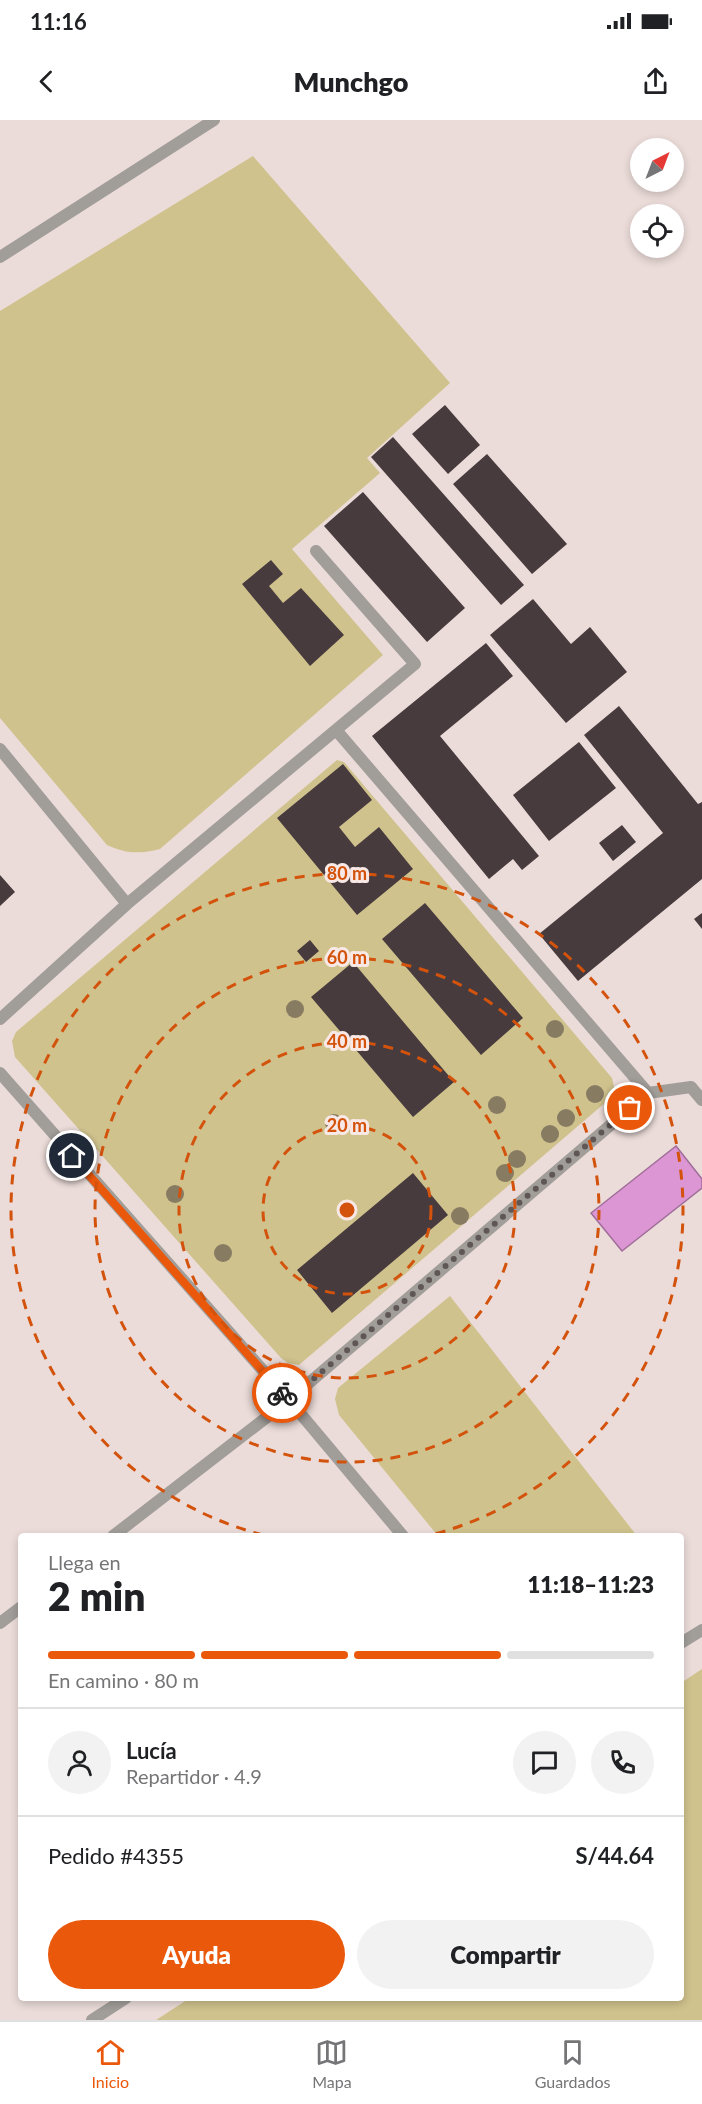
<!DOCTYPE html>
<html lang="es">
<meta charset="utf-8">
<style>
body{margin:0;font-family:Lato,sans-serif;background:#f2f2f2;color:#202124;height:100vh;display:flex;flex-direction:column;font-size:22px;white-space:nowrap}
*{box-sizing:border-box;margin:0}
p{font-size:20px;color:#757577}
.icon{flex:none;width:33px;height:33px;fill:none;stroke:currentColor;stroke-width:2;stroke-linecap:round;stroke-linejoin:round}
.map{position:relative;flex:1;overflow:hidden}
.drawer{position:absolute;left:18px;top:1413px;width:666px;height:468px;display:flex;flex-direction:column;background:#fff;border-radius:6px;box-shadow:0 3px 9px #0003}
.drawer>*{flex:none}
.needle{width:39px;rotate:42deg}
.tools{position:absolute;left:630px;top:18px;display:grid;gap:12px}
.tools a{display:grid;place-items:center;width:54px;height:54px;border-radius:50%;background:#fff;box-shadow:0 3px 9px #0003;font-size:30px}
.pin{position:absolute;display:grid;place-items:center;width:51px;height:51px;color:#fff;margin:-26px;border:3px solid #fff;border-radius:50%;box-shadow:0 2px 6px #0007}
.courier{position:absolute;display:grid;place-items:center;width:60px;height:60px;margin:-30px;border:4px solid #ea580c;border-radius:50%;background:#fff;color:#222;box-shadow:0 2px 8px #0007}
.summary em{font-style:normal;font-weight:800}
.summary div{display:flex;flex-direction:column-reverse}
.summary{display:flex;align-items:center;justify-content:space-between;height:102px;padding:0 30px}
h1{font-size:39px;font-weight:800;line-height:45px}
.bar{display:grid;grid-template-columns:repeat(4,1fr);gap:9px 6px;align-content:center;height:72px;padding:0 30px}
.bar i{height:8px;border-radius:4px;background:#e0e0e0}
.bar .active{background:#ea580c}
.bar p{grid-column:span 4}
.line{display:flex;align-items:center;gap:15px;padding:0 30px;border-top:2px solid #e0e0e0}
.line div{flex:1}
.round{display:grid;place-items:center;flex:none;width:63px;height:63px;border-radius:32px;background:#f2f2f2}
.cta{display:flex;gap:12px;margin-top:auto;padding:12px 30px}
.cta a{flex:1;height:69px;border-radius:36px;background:#ea580c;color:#fff;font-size:24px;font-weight:800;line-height:69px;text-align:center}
.cta a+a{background:#f2f2f2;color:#202124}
.status{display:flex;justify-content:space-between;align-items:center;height:42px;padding:0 30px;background:#fff;direction:ltr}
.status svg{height:16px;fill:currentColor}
header{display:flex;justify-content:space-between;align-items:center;height:78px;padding:0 30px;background:#fff;font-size:27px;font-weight:800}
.tabs{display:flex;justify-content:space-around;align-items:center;height:84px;border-top:2px solid #e0e0e0;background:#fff;font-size:16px;color:#757577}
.tabs a{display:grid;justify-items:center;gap:3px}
.tabs .active{color:#ea580c}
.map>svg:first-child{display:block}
.green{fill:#d0c28d}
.water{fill:#dc96d4;stroke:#a06e99;stroke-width:1.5}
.building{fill:#473b3e}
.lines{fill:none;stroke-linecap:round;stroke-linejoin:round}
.service{stroke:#a19d99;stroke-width:12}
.tree{fill:#877b62}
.done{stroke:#5f5755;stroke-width:6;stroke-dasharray:0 10.8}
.route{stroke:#ea580c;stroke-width:8}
.ring{fill:none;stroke:#d3520c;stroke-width:3;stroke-dasharray:10 8}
.centre{fill:#d3520c;stroke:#f9e9e6;stroke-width:3}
.ring-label{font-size:18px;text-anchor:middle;font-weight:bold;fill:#d3520c;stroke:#f9e9e6;stroke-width:6;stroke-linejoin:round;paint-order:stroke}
</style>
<div class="status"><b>11:16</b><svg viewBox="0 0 49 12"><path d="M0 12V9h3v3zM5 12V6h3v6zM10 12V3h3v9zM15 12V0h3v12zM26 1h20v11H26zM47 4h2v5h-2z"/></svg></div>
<header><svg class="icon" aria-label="back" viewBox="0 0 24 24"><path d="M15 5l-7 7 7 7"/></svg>Munchgo<svg class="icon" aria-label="share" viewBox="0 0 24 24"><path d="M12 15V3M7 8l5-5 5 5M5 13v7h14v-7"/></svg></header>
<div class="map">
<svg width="702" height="1900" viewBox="0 0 702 1900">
<rect width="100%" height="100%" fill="#ebdcd9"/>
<path class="green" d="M253,36L450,263L367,338L380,353L292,429L383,535L160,729C140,734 126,734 107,725L0,598V191Z
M337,640L344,642L612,958L614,967L613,976L299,1245L288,1243L281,1238L15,937L12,921L16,912Z
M450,1176L637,1416H438L339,1295L335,1279L338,1268Z
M702,1549V1900H156L190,1878H681V1563Z"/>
<path class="water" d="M676,1026L702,1059V1068L622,1131L591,1093Z"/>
<path class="building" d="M445,285L480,325L448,354L412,314Z
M393,317L524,465L501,485L371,337Z
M487,334L567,424L532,454L453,364Z
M363,372L465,488L427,522L324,406Z
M271,440L283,454L269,466L283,483L301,468L344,515L310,546L242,464Z
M533,479L571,524L590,507L627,552L566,603L490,515Z
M486,523L513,556L440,616L539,736L522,750L513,739L489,759L372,616Z
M619,586L698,684L702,682V759L578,861L539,814L663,713L584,615Z
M579,622L616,668L549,721L513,675Z
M343,644L372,680L339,707L355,727L379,707L413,749L357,795L277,698Z
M622,705L636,722L613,741L599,723Z
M0,755L15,772L0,786Z
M425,783L523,898L481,935L382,819Z
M702,793V809L694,799Z
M310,820L319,831L306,842L297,831Z
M353,842L454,962L413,997L311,877Z
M413,1053L448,1095L332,1193L297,1150Z"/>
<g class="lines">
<path class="service" d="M0,137L214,0
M336,610L648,973
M0,629L127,784L0,899
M127,784L415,544L316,431
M0,953L289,1280L403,1416
M113,1416L289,1280L648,973L691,967L702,980
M0,1503L21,1487
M681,1523L702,1510
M92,1900L126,1878"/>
</g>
<g class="tree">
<circle cx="295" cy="889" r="9"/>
<circle cx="555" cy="909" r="9"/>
<circle cx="595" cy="974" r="9"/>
<circle cx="497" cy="985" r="9"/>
<circle cx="566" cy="998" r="9"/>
<circle cx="334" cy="1003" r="9"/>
<circle cx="550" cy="1014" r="9"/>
<circle cx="517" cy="1039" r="9"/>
<circle cx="505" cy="1053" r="9"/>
<circle cx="175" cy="1074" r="9"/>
<circle cx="460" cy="1096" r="9"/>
<circle cx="223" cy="1133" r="9"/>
</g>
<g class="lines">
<path class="done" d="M282,1273L289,1280L630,988"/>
<path class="route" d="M72,1036L282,1273"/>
</g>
<g class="ring">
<circle cx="347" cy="1090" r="84"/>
<circle cx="347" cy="1090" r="168"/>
<circle cx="347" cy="1090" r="252"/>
<path d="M263 1415A336 336 0 1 1 431 1415"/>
</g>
<circle cx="347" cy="1090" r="9" class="centre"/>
<g class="ring-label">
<text x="347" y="760">80 m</text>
<text x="347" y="844">60 m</text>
<text x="347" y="928">40 m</text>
<text x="347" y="1012">20 m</text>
</g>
</svg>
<div class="tools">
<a><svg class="needle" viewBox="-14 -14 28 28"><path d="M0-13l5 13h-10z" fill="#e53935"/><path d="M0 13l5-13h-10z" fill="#757577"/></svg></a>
<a><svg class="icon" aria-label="locate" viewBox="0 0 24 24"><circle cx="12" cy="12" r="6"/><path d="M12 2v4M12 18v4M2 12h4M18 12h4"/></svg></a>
</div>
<div class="pin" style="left:630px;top:988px;background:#ea580c"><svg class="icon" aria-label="bag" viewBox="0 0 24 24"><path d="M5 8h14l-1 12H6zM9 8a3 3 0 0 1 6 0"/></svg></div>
<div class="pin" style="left:72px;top:1036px;background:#1f2937"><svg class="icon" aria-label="home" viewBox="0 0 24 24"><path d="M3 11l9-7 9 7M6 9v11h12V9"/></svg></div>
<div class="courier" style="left:282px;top:1273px"><svg class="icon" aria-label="bike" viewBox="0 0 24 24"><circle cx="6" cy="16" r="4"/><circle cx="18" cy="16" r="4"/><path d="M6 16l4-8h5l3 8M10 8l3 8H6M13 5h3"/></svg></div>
<section class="drawer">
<div class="summary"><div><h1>2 min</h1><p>Llega en</p></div><em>11:18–11:23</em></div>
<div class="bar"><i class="active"></i><i class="active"></i><i class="active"></i><i></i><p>En camino · 80 m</p></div>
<div class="line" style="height:108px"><a class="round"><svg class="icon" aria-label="person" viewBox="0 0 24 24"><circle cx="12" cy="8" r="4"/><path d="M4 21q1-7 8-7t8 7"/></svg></a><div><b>Lucía</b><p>Repartidor · 4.9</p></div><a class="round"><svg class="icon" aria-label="chat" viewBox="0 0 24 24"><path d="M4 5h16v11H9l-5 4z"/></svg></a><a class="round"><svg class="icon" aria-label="phone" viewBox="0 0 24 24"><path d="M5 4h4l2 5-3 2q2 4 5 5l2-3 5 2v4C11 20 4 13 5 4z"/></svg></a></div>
<div class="line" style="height:78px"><div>Pedido #4355</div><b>S/44.64</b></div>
<div class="cta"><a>Ayuda</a><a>Compartir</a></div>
</section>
</div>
<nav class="tabs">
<a class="active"><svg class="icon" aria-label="home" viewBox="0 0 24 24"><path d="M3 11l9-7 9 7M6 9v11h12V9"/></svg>Inicio</a>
<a><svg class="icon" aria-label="map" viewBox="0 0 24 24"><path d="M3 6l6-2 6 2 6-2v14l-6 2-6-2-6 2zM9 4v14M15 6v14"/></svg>Mapa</a>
<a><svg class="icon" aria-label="saved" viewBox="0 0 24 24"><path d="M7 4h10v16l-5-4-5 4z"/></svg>Guardados</a>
</nav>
